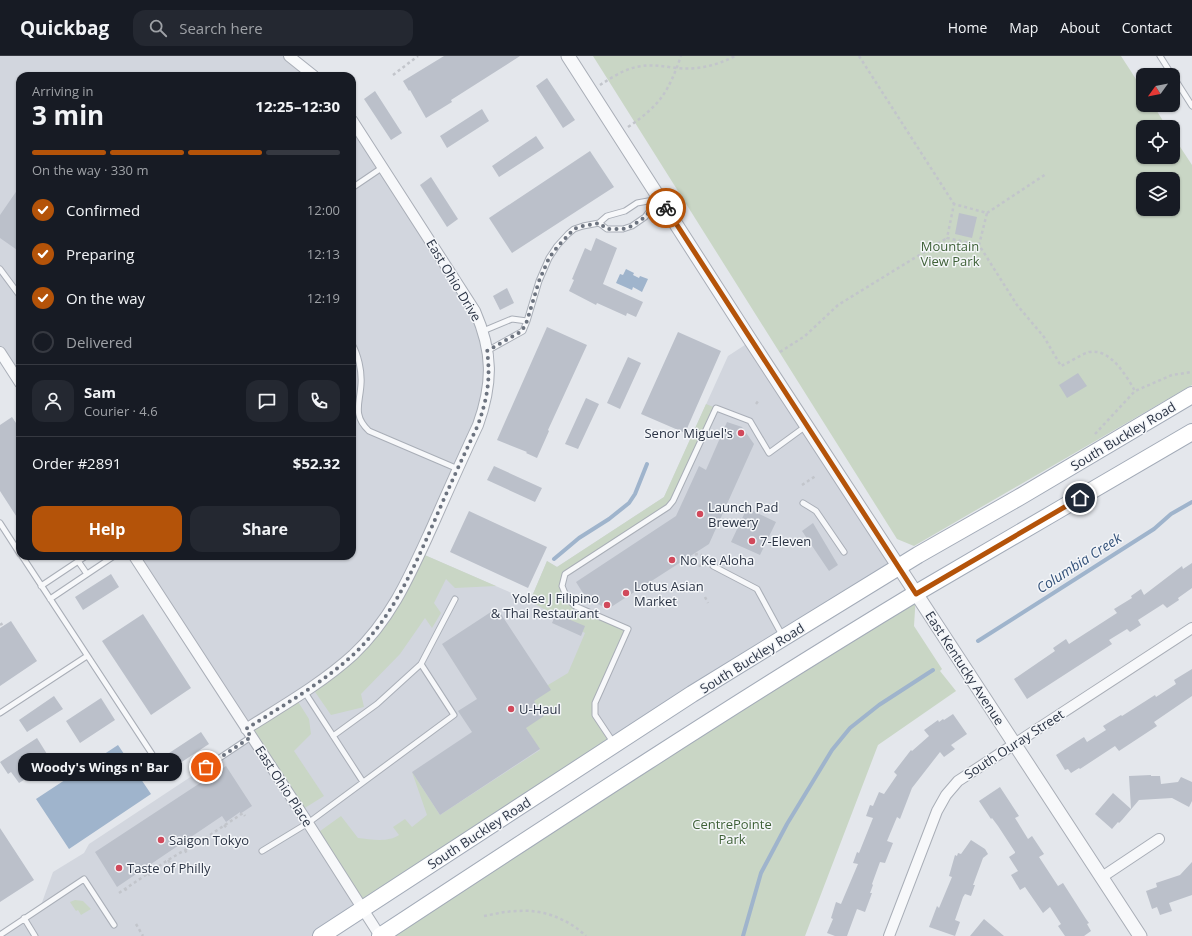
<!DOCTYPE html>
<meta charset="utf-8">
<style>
body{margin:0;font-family:"Open Sans",sans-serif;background:#242831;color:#f1f3f6;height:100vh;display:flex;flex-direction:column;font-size:15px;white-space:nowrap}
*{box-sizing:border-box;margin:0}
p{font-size:13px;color:#9ea1a6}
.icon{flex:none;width:22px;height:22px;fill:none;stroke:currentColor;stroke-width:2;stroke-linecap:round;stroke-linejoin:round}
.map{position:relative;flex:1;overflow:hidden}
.panel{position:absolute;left:16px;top:16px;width:340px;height:488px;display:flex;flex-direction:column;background:#171b24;border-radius:12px;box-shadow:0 1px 3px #0004}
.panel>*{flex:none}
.needle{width:26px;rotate:237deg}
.buttons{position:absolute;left:1136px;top:12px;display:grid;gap:8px}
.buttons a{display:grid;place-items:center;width:44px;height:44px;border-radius:8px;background:#171b24;box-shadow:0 1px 3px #0004;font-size:20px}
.pin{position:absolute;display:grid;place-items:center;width:34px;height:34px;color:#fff;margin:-17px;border:2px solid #fff;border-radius:50%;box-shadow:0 1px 4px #0007}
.courier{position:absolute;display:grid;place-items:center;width:40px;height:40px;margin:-20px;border:3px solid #b45309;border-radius:50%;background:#fff;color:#222;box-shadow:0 1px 5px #0007}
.bubble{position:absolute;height:28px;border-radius:12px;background:#171b24;box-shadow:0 1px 3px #0004;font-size:13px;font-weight:700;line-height:28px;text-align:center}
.head em{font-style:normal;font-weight:700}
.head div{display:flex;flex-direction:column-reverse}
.head{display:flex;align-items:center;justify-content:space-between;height:68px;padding:0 16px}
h1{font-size:26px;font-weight:700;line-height:30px}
.bar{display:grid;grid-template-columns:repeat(4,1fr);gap:6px 4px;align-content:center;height:48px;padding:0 16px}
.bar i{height:5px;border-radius:3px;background:#363941}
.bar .active{background:#b45309}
.bar p{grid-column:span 4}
.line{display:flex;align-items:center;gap:10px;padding:0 16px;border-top:1px solid #363941}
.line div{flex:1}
.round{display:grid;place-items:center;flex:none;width:42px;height:42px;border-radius:12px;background:#242831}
ol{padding:0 16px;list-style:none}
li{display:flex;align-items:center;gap:12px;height:44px}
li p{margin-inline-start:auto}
li .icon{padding:4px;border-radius:50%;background:#b45309;color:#fff;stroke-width:4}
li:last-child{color:#9ea1a6}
li i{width:22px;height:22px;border:2px solid #363941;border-radius:50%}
.action{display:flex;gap:8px;margin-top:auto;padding:8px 16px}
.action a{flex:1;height:46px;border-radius:12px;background:#b45309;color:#fff;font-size:16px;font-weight:700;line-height:46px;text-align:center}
.action a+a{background:#242831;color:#f1f3f6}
header{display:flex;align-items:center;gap:24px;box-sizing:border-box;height:56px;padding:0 20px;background:#171b24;border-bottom:1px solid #363941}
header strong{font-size:19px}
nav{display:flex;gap:22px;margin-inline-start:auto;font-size:14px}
.search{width:280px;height:36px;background:#242831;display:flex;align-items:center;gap:10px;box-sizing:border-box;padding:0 14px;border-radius:12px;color:#9ea1a6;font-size:15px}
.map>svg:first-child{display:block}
.built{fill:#d2d6de}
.green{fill:#c9d6c5;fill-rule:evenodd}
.water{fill:#9fb4cc}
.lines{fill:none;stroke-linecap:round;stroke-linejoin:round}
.stream{stroke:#9fb4cc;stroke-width:4}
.building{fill:#bbc0ca}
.service-casing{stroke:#a9aeb7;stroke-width:7}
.minor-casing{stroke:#a9aeb7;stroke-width:12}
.tertiary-casing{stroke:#a9aeb7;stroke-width:15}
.primary-casing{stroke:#a3abb8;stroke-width:18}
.path{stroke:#c2c5cb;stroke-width:2.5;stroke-dasharray:3 3;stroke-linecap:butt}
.service{stroke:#f7f8fa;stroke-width:5}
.minor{stroke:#f7f8fa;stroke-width:10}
.tertiary{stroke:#f7f8fa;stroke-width:13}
.primary{stroke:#fff;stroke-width:16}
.done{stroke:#6c737f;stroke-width:4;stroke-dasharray:0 7.2}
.route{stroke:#b45309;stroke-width:5}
.poi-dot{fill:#d1495b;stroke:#f4f6f9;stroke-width:1.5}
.labels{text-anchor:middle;stroke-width:3;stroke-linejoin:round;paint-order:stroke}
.park-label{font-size:13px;fill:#3f6138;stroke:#f4f6f9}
.street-label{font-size:13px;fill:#2b3445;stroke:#f4f6f9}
.poi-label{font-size:13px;fill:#2b3445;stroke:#f4f6f9;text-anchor:start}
.water-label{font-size:14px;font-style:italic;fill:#34527a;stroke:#f4f6f9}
</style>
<header>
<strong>Quickbag</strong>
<div class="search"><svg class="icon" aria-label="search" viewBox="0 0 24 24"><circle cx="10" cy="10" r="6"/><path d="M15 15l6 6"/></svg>Search here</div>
<nav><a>Home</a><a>Map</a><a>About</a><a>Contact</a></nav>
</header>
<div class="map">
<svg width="1192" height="880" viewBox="0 0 1192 880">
<rect width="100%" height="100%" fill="#e4e7ec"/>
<path class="built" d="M0,0H289L314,20H20V327L0,296Z
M352,64L468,243L487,295L485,349L420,497L530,545L547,505L557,511L664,441L728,300L751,285L899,511L321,880H0L40,852L53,816L84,797L89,788L251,681L134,500H352Z"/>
<path class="green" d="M593,0H1121L1143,34V49H1153L1167,71H1143V101H1173V80L1192,109V329L914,490L897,483ZM1143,123H1173V153H1143Z
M706,348L716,352L673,445L565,518L562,530L575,550L628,573L595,647L596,659L614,689L363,853L316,778L341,760L358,782C370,783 388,787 399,779L393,771L405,763L412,771L427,759L412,716L440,759L540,694L526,672L534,645L548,629L568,617L585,577L530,545L547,505L557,511L664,441Z
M420,497L496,530L455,532L446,523L434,547L441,557L432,572L425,562L400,598L361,638L364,651L331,659L311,630L372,579Z
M916,538L914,570L942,613L940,615L956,635L878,689L805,880H380Z
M295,641L309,663L311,678L294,695L324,740L300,755L246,673Z
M75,844L83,845L91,853L81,859L78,854L76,855L70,846Z"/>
<path class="water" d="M626,213L634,217L633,219L639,222L640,220L648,223L642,236L633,231L632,234L616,227L620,218L623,219Z
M118,689L151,738L69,793L36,743Z"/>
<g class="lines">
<path class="stream" d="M554,503L579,482L609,463L629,447L635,438L647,408
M978,585L1154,473L1171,458L1192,446
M743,880L761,817L787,768L832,694L850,672L879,649L933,614"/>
</g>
<path class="building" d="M444,0H520L451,44L452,46L426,62L410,34L409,35L403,25Z
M547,22L575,64L563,72L536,30Z
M375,35L402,77L391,84L364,43Z
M482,53L489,65L447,92L440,80Z
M536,80L544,92L499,121L492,110Z
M590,95L614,131L512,197L489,162Z
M431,121L458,163L447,171L420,129Z
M20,130V196L0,182V159Z
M959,157L977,161L972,182L955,178Z
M596,182L617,192L603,228L643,246L636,261L627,257L626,260L597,247L596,249L569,235L574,224L572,223L585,192L591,195Z
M507,232L514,247L500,254L493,240Z
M547,271L587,289L548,374L549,375L537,402L526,397L527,396L497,384Z
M678,276L721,295L685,377L641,358Z
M628,301L641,307L620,353L607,347Z
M1078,317L1087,330L1067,342L1059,329Z
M586,342L599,348L578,393L565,388Z
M12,361L20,373V466L0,435V369Z
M727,366L742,371L754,388L709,488L608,553L586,542L576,526L676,460L699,410L706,414Z
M494,410L542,432L535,446L487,424Z
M747,452L776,466L760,499L731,486Z
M469,455L547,491L528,532L450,496Z
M813,467L838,509L829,515L802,475Z
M1192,507V532L1178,542L1179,544L1167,552L1163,548L1138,564L1141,569L1130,576L1127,573L1109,584L1112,588L1027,643L1014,623L1055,595L1053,592L1066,583L1069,588L1072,586L1117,557L1114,553L1132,542L1131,540L1141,533L1144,539L1182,510L1183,513Z
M111,518L119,531L83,554L75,541Z
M497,552L551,634L534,645L544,660L526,672L540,693L440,759L412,716L472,676L458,655L477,643L442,588Z
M143,558L191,632L151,659L102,585Z
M556,558L585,570L581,580L552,567Z
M11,565L37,605L0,630V572Z
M1192,613V640L1154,666L1157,670L1119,695L1115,690L1080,713L1079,712L1071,717L1068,713L1065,714L1056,699L1084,681L1087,686L1106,674L1103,670L1121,659L1122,660L1155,639L1156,641L1176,628L1174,624Z
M54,640L63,653L27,676L19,664Z
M101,642L115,664L80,687L66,665Z
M953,658L967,678L951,689L955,693L944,701L940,696L912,732L900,763L897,761L887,785L893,787L885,807L880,806L872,828L873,829L870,837H872L865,856L857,853L847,880H835L827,877L833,863L831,862L836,846L841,848L858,808L853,807L857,796L859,797L873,762L866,760L870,749L873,750L879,736L884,738L897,719L894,716L911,694L912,695L929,680L924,674L938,664L939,666L943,663L944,664Z
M201,676L209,688L168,715L160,703Z
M37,682L52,706L19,727L11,716L8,718L0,706Z
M226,710L252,750L240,758V756L226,766L222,760L117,831L95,796Z
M1151,719V720H1160L1161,728L1178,726L1181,721L1192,726V745L1189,751L1172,742L1139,744L1122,764L1119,767L1118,766L1112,773L1095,758L1113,737L1131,753L1129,720Z
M1000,731L1019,760L1015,762L1028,783L1032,780L1044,798L1039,801L1058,830L1063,827L1086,863L1089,867L1087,868L1091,875L1084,880H1065L1058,870L1061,868L1050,851L1043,857L1025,831L1020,834L1011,819L1018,815L1009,801L1015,797V796L998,770L992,762L991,763L979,745Z
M0,772L34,824L0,846Z
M971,784L985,793L988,798L983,802L973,829H975L971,840L965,838L963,841L955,864L960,866L955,880L929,871L937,850L939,852L952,821L949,820L955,799L957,800L958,797L961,798Z
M1192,806V839L1169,847L1172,855L1160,859L1157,851L1152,853L1146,835L1157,831L1156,827L1180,819Z
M984,863L1004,880H970Z"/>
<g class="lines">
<defs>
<path id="service" d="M1160,0L1172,19
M1173,20L1192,50
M352,132L383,111
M599,167L607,173H623L632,170L645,161L659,143
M0,213L20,240
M527,265L539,225L549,202L557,190L568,178L574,173L583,170L599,167L607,160L625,155L637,147L659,143
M483,275L512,263L527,265L523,275L487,295
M352,288C358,298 362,315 361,328C360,347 352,359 369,375L458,413
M803,447L816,455L844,496
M0,467L20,498
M22,500L152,698
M78,505L87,518
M713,510L757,533L782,579
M41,530L86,500
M50,543L114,500
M304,635L363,726
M0,657L87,600
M333,680L377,648L421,608L455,543
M613,686L595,659V647L628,573L575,550L567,542L562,530L565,518L668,451L673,445L716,352L750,365L769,397L806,370
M206,711L251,681
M262,795L308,767L454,659L421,608
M24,862L35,880
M0,879L84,823L114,869"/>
<path id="minor" d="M289,0L314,20
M0,296L20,327
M134,500L308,767L380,880
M246,673C282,650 321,628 353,599C392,562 410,519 432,471C447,437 462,403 478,369C493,327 493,296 475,255L352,64
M1102,821L1159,783
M889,880L937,755L946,739L958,725L1192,572"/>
<path id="tertiary" d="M568,0L751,285L1140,880"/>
<path id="primary" d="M321,880L692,638L918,499L1018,442L1192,339
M380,880C558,763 736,646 918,536C1009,482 1101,430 1192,376"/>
</defs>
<use href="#service" class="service-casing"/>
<use href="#minor" class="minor-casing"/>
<use href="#tertiary" class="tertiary-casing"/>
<use href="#primary" class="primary-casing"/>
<path class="path" d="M859,0L954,148
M393,19L418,0
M600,29C611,22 623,14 636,11C650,8 662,10 676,12C697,14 716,10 735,0
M628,71C660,49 668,37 681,0
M987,157L1046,118
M979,189L947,182L954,148L987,157L979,189L1017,249L1044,281L1061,310C1070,306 1080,299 1089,296C1110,292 1126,319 1135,335
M780,296L805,280L838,249L947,182
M756,348L759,344
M1095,378L1135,335L1172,319L1192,316
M802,429L817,419
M692 504a6 6 0 1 1 12 0a6 6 0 1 1-12 0Z
M705,541L708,547
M0,569L3,567
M224,769L227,772
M185,794L187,798
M168,804L171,808
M148,817L151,821
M125,832L127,836
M119,837L168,804L207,781L243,757L245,760
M484,860C495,858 506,855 518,855C543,853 568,863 586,880
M136,868L143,880"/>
<use href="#service" class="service"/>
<use href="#minor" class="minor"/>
<use href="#tertiary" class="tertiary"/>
<use href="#primary" class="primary"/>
</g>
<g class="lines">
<path class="done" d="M206,711L251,681L246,673C282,650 321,628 353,599C392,562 413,514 434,466C448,433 463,401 478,369C487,343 491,323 487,295L522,275L527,265L539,225L549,202L558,190L574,173L583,170L599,167L607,173H623L632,170L645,161L660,143L666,152"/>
<path class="route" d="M666,152L916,538L1080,442"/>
</g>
<g class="poi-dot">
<circle cx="741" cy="377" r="4"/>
<circle cx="700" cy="458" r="4"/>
<circle cx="752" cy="485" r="4"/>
<circle cx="672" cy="504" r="4"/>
<circle cx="626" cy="537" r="4"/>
<circle cx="607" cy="549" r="4"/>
<circle cx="511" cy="653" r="4"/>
<circle cx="161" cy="784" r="4"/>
<circle cx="119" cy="812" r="4"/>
</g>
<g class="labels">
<g class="park-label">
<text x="950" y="195">Mountain<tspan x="950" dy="15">View Park</tspan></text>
<text x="732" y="773">CentrePointe<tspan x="732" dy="15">Park</tspan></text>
</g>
<g class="street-label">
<text transform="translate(454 224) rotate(59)" y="5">East Ohio Drive</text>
<text transform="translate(1123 380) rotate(-31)" y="5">South Buckley Road</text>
<text transform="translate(752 602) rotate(-32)" y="5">South Buckley Road</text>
<text transform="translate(965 612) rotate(57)" y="5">East Kentucky Avenue</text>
<text transform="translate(1014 688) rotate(-33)" y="5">South Ouray Street</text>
<text transform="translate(284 730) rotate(57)" y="5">East Ohio Place</text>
<text transform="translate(479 777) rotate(-33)" y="5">South Buckley Road</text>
</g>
<g class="poi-label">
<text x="733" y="382" text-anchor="end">Senor Miguel's</text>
<text x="708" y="456">Launch Pad<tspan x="708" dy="15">Brewery</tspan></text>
<text x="760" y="490">7-Eleven</text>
<text x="680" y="509">No Ke Aloha</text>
<text x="634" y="535">Lotus Asian<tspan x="634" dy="15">Market</tspan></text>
<text x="599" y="547" text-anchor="end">Yolee J Filipino<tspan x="599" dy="15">&amp; Thai Restaurant</tspan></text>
<text x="519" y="658">U-Haul</text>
<text x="169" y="789">Saigon Tokyo</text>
<text x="127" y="817">Taste of Philly</text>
</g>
<g class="water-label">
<text transform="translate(1079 507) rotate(-33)" y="5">Columbia Creek</text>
</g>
</g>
</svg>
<div class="buttons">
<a><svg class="needle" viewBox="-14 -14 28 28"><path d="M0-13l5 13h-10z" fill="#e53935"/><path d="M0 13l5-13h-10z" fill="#9ea1a6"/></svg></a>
<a><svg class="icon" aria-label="locate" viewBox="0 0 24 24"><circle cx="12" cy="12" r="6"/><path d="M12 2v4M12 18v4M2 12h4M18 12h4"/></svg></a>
<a><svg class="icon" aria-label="layers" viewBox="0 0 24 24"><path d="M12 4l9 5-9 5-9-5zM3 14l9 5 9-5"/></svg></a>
</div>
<div class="pin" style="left:206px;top:711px;background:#ea580c"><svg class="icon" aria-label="bag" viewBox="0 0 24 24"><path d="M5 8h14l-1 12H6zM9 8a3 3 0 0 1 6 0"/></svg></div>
<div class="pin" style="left:1080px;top:442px;background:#1f2937"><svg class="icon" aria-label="home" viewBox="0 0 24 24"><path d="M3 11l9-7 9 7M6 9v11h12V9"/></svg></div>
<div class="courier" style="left:666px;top:152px"><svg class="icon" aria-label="bike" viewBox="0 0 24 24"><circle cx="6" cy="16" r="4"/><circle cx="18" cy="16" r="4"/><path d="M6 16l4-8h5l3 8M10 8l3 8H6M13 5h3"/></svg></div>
<div class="bubble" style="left:18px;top:697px;width:164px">Woody's Wings n' Bar</div>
<section class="panel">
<div class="head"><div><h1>3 min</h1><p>Arriving in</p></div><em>12:25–12:30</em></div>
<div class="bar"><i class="active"></i><i class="active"></i><i class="active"></i><i></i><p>On the way · 330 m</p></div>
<ol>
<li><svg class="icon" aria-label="check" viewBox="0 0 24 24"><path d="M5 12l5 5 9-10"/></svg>Confirmed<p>12:00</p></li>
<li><svg class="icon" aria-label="check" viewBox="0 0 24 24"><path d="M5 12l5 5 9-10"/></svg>Preparing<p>12:13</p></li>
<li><svg class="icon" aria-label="check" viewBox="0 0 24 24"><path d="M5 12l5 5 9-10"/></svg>On the way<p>12:19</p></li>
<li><i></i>Delivered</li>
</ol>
<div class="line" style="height:72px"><a class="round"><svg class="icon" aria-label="person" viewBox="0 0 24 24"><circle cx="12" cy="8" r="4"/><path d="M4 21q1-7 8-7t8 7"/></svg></a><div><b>Sam</b><p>Courier · 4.6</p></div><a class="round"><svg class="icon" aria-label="chat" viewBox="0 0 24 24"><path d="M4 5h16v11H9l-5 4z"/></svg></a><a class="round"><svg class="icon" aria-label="phone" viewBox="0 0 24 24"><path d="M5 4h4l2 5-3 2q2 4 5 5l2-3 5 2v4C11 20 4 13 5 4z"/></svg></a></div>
<div class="line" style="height:52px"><div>Order #2891</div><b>$52.32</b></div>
<div class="action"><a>Help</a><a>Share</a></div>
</section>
</div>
